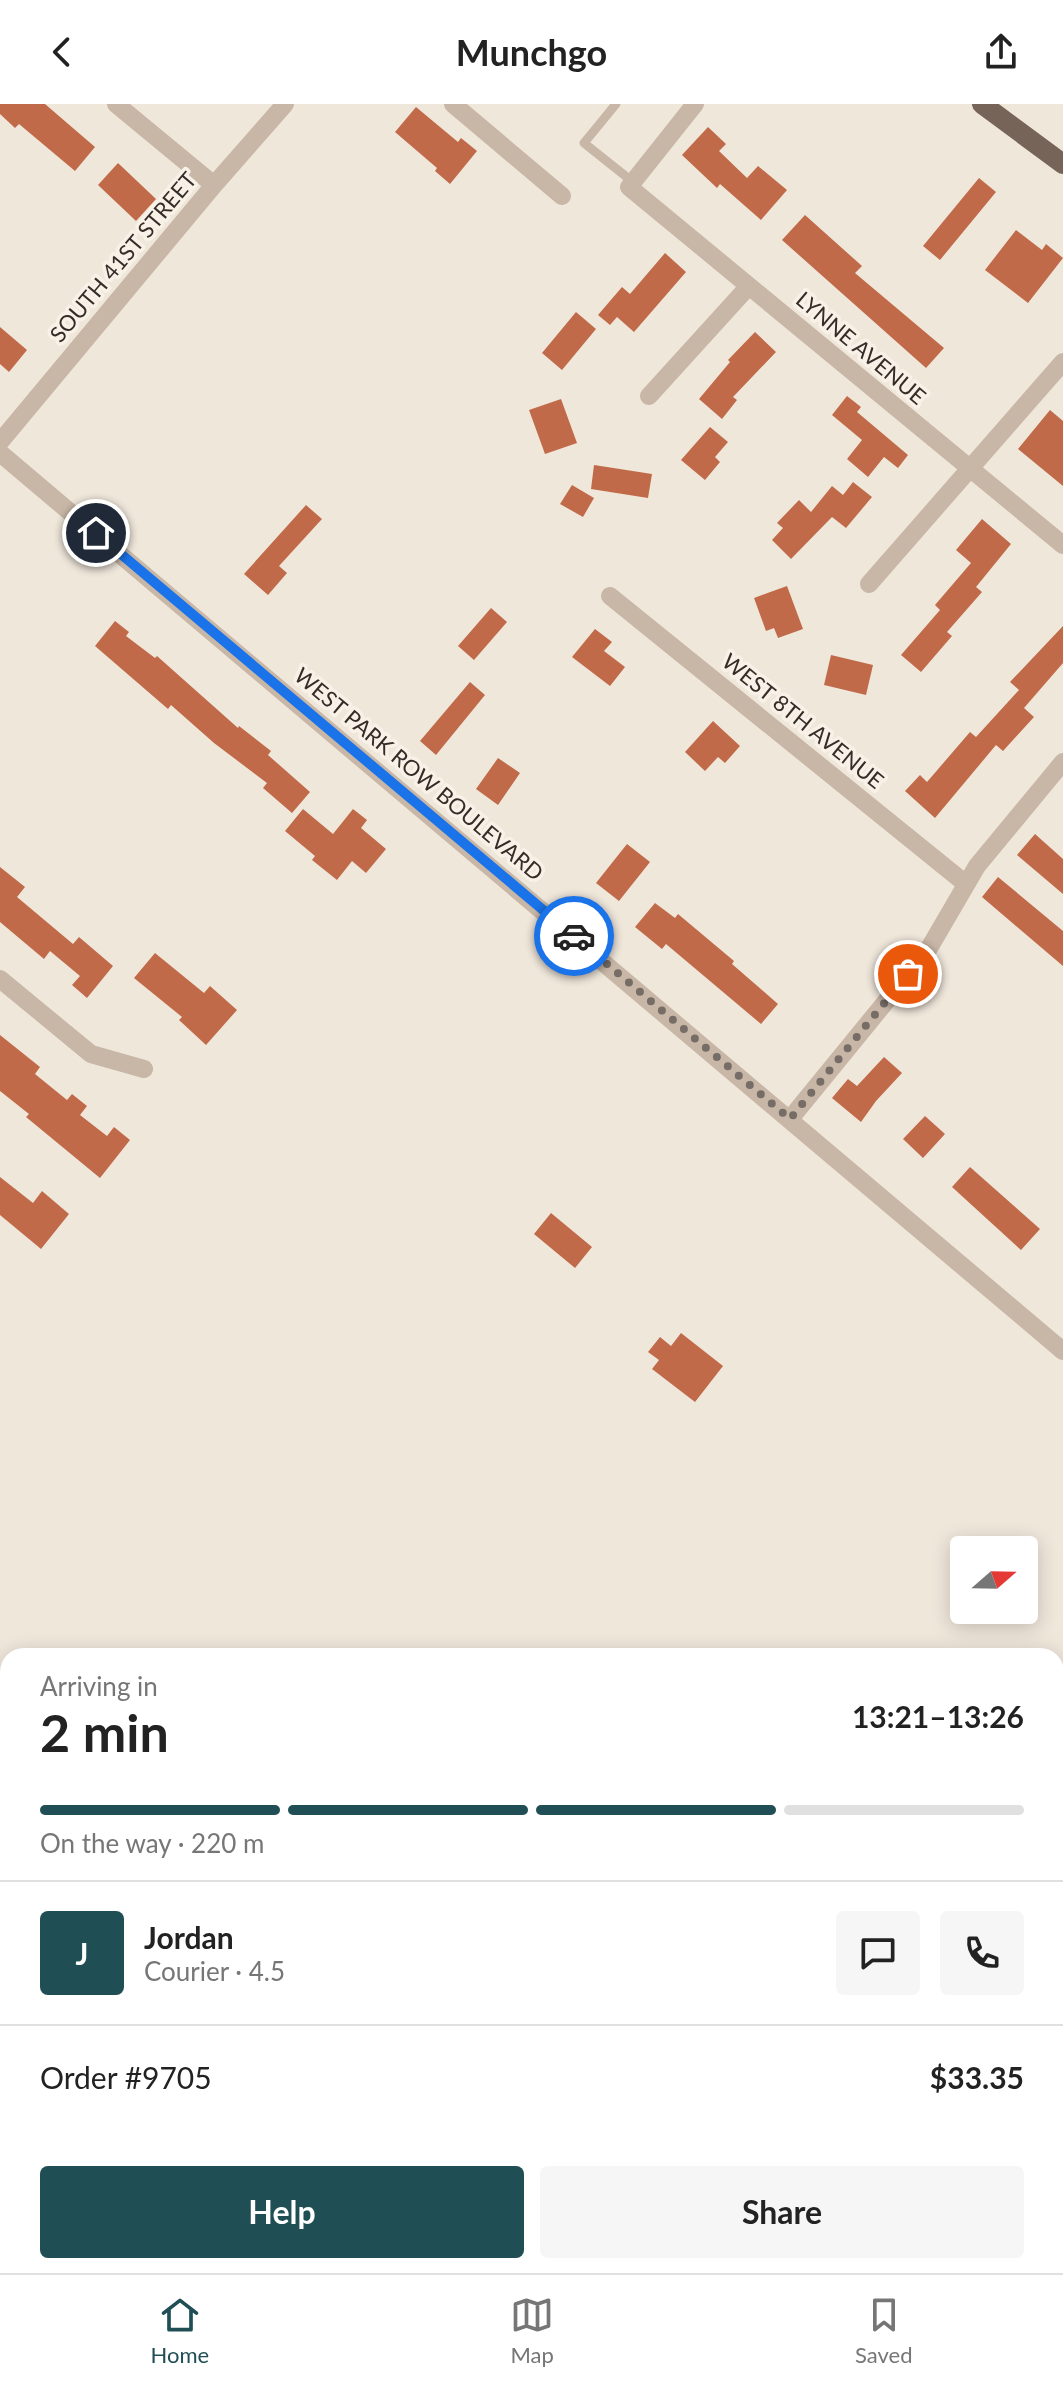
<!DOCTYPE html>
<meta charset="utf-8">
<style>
body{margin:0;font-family:Lato,sans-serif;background:#f6f6f6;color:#222;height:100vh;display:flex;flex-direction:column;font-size:30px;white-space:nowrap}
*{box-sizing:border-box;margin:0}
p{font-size:26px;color:#767676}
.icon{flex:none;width:44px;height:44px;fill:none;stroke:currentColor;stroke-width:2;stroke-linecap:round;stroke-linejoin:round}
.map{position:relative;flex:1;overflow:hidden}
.drawer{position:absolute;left:0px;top:1544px;width:1064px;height:626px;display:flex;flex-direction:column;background:#fff;border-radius:24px 24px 0 0;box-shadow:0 4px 20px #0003}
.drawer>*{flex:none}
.needle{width:52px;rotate:70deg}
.fabs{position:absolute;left:950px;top:1432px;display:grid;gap:16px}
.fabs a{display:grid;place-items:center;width:88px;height:88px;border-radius:8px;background:#fff;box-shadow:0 4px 20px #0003;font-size:40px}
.pin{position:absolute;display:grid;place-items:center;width:68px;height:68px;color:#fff;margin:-34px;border:4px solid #fff;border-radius:50%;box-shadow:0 2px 8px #0007}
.courier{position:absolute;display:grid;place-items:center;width:80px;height:80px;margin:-40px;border:6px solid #1a73e8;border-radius:50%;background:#fff;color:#222;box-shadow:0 2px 10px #0007}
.summary em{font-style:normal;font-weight:700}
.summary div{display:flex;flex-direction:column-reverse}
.summary{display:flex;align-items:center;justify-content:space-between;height:136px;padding:0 40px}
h1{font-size:52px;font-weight:700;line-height:60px}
.bar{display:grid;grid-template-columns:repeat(4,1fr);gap:12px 8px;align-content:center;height:96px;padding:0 40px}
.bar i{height:10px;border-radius:6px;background:#e0e0e0}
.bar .selected{background:#1f4f54}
.bar p{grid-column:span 4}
.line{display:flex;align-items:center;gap:20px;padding:0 40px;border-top:2px solid #e0e0e0}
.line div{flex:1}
.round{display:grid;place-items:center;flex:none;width:84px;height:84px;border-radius:8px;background:#f6f6f6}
.action{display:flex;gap:16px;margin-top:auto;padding:16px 40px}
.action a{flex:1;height:92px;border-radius:8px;background:#1f4f54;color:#fff;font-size:32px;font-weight:700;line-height:92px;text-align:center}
.action a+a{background:#f6f6f6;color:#222}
header{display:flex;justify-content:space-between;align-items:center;height:104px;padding:0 40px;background:#fff;font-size:36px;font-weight:700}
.menu{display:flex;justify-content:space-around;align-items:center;height:112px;border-top:2px solid #e0e0e0;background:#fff;font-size:22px;color:#767676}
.menu a{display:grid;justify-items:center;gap:4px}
.menu .selected{color:#1f4f54}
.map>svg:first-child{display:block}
.building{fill:#c06a49}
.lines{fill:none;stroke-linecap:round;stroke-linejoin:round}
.lane{stroke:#c8b7a7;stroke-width:9}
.street{stroke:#c8b7a7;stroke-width:18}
.primary{stroke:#766459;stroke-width:20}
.done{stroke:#766d66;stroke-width:8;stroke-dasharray:0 14.4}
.route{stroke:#1a73e8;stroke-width:10}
.labels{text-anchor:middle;stroke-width:7;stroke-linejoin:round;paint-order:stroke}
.street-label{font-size:22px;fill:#352c27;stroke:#f8f1e7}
</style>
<header><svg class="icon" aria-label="back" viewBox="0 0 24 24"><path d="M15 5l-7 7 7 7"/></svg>Munchgo<svg class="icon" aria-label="share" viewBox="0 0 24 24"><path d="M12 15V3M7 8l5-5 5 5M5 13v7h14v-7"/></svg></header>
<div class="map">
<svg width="1063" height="2169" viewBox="0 0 1063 2169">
<rect width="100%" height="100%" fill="#f0e7db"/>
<path class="building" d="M0,0H45L95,43L75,67L19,20L15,24L0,10Z
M416,3L458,38L461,34L477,47L450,80L435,67L437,64L395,28Z
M708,23L726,40L719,47L747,74L758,62L787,86L761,116L720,80L717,84L682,51Z
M118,59L156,95L136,117L98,81Z
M979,74L996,88L940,156L923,142Z
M805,111L862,162L855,169L944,244L926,264L782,136Z
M1016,126L1042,146L1046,140L1063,154L1028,199L985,166Z
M665,149L686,168L634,228L617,213L610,221L598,211L622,183L630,190Z
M576,208L596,225L562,266L542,249Z
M0,223L27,246L9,268L0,260Z
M755,228L776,248L733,293L737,296L722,315L699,295L730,258L728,256Z
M847,292L861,303L857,308L908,351L898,364L884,353L868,373L847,355L862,336L832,311Z
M561,295L577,339L545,350L529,306Z
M1050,306L1063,317V382L1018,345Z
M710,323L728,338L715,353L720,358L705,376L681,356Z
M594,361L652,370L648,394L591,385Z
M853,378L872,393L846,424L832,413L791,455L772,436L783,424L777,419L799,396L811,408L832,382L843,391Z
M572,381L594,394L583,413L560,400Z
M306,401L322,415L279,462L287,469L268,491L244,470Z
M982,415L1011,440L976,483L982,488L947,528L952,532L921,568L901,551L940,506L935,501L971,459L956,446Z
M787,482L803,525L778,534L774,524L766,527L754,494Z
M491,504L507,518L474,556L458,542Z
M115,517L129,528L126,532L155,554L157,552L238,624L239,622L271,647L268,651L310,688L292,709L263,684L267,679L214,639L171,601L168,605L95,542Z
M1063,522V559L1024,604L1034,613L1003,647L996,641L935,714L905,687L920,671L927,678L970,628L976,633L1019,586L1010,578Z
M595,525L612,538L604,547L625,563L610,582L572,553Z
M831,551L873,561L866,591L824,581Z
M470,578L485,591L436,651L420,637Z
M713,617L740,642L725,659L718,653L705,667L685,648Z
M498,654L520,669L498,701L476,685Z
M303,705L333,730L353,705L367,716L361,724L386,745L366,769L352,757L337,776L312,756L315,752L285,727Z
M1035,730L1063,755V790L1017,751Z
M627,740L650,758L619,797L596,779Z
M0,763L25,783L17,793L73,840L79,833L113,862L87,894L72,881L80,872L50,847L44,855L0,818Z
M998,773L1063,827V862L982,793Z
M655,799L675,814L678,810L734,857L732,860L778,900L761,920L666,840L662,845L635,823Z
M155,849L204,889L210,882L237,906L206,941L179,916L182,913L134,874Z
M0,931L40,963L35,970L67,996L72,990L87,1002L80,1011L107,1032L114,1023L130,1036L100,1074L26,1013L29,1010L0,987Z
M884,953L902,969L876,997L861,1018L832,994L848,975L857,982Z
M925,1012L945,1030L923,1054L903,1035Z
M970,1063L1040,1125L1021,1146L952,1083Z
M0,1073L33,1099L42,1087L69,1110L41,1145L0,1111Z
M551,1109L592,1143L575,1164L534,1130Z
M681,1229L723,1262L695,1298L652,1265L659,1256L648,1248L660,1233L671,1242Z"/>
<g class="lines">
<path class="lane" d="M616,0L584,39L633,78"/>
<path class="street" d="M116,0L214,81
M453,0L562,92
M695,0L629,83L1063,441
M649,292L748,183
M0,338L214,81L285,0
M0,349L1063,1247
M869,480L1063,258
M610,492L966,780
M0,875L91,950L144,965
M790,1015L928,846L977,762L1063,658
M1056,1633L1063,1624
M609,2169L616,2162"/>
<path class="primary" d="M982,0L1063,60"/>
</g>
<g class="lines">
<path class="done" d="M574,832L790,1015L908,870"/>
<path class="route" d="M96,429L574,832"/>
</g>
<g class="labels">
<g class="street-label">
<text transform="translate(123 153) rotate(-50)" y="8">SOUTH 41ST STREET</text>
<text transform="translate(861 244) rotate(40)" y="8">LYNNE AVENUE</text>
<text transform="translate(803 617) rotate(39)" y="8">WEST 8TH AVENUE</text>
<text transform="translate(419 670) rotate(40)" y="8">WEST PARK ROW BOULEVARD</text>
</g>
</g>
</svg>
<div class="fabs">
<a><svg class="needle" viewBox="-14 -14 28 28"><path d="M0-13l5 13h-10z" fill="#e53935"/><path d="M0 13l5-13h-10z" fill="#767676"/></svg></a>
</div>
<div class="pin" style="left:908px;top:870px;background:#ea580c"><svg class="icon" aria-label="bag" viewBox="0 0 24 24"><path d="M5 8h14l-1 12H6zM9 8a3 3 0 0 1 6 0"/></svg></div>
<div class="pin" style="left:96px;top:429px;background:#1f2937"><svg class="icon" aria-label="home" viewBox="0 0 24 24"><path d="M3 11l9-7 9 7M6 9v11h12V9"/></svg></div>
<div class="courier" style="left:574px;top:832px"><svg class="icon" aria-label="car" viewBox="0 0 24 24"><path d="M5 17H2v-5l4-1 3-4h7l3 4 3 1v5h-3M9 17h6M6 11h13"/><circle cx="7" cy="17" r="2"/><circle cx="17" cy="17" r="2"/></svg></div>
<section class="drawer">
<div class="summary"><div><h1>2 min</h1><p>Arriving in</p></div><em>13:21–13:26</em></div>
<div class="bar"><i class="selected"></i><i class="selected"></i><i class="selected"></i><i></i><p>On the way · 220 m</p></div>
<div class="line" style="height:144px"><b class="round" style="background:#1f4f54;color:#fff">J</b><div><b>Jordan</b><p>Courier · 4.5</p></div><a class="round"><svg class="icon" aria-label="chat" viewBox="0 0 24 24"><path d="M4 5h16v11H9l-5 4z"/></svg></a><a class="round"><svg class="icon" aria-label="phone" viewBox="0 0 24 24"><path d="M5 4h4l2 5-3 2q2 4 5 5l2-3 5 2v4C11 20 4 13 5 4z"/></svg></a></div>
<div class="line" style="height:104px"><div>Order #9705</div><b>$33.35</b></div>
<div class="action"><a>Help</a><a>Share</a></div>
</section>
</div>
<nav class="menu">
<a class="selected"><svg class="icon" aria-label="home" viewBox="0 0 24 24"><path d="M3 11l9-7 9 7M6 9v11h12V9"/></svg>Home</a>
<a><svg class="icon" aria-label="map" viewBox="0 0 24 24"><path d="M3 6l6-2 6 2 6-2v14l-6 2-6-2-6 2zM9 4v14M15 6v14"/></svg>Map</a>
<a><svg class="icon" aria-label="saved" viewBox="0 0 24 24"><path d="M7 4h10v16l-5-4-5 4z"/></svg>Saved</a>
</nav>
